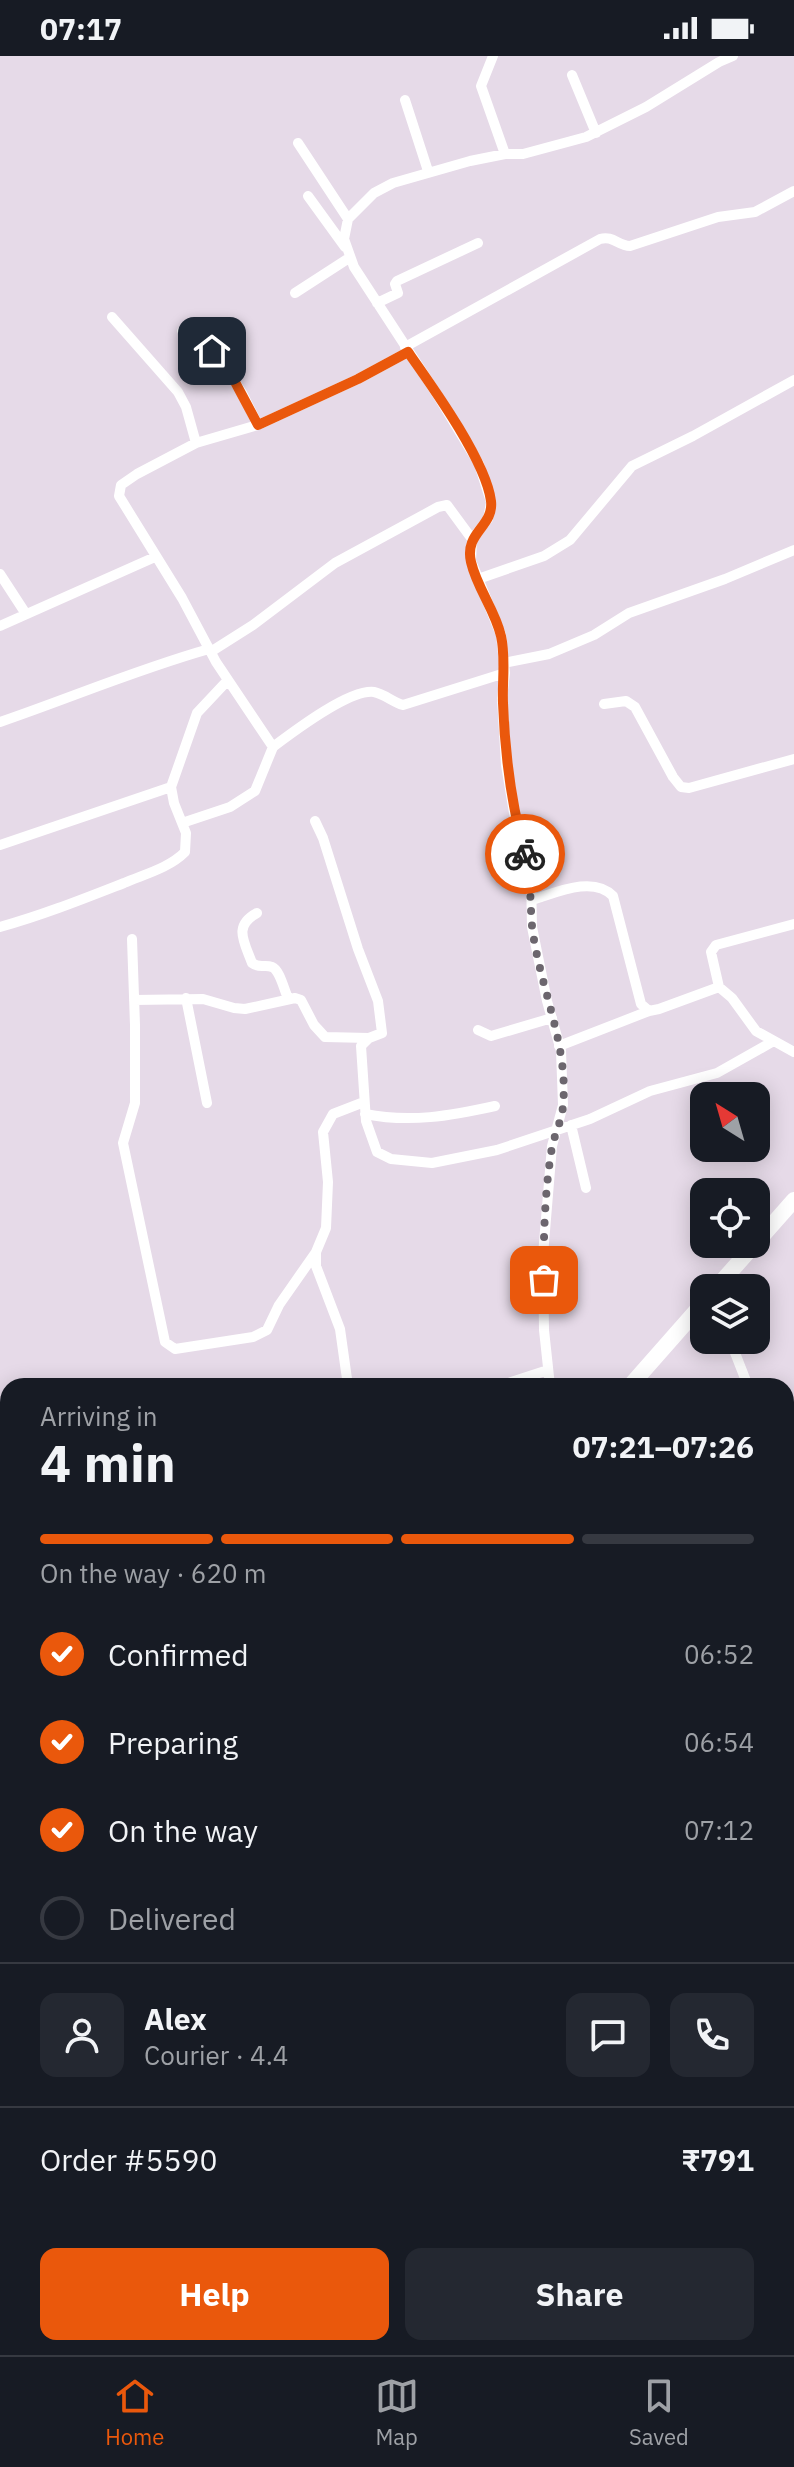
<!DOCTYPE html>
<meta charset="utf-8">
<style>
body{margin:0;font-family:"IBM Plex Sans",sans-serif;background:#242831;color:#f1f3f6;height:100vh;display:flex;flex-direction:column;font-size:30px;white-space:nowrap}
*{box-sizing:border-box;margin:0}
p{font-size:26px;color:#9ea1a6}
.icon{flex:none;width:44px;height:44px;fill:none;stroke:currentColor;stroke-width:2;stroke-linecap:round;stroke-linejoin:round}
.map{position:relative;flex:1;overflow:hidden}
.drawer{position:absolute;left:0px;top:1322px;width:794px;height:978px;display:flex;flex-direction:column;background:#171b24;border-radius:24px 24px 0 0;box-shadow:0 4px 20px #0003}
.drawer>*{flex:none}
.needle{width:52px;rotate:323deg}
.buttons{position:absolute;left:690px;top:1026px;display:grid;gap:16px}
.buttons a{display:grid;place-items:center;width:80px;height:80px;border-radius:16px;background:#171b24;box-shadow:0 4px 20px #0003;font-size:40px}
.pin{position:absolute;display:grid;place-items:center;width:68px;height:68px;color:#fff;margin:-34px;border-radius:16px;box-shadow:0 4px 12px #0006}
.courier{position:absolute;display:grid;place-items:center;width:80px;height:80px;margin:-40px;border:6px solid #ea580c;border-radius:50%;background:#fff;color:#222;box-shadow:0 2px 10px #0007}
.headline em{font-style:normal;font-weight:800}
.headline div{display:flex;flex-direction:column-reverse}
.headline{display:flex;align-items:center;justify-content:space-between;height:136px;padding:0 40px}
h1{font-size:52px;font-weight:800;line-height:60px}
.bar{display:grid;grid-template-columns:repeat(4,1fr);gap:12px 8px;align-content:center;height:96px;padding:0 40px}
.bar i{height:10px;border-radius:6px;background:#363941}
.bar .active{background:#ea580c}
.bar p{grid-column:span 4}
.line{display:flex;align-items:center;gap:20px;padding:0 40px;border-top:2px solid #363941}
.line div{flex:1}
.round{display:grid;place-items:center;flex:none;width:84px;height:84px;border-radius:16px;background:#242831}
ol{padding:0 40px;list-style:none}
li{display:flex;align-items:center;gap:24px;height:88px}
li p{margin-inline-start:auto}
li .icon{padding:8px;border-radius:50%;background:#ea580c;color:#fff;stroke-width:4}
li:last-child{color:#9ea1a6}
li i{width:44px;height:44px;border:4px solid #363941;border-radius:50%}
.cta{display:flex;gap:16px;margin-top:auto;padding:16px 40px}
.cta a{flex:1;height:92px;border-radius:16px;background:#ea580c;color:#fff;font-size:32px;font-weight:800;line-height:92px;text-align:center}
.cta a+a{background:#242831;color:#f1f3f6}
.status{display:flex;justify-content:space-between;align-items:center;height:56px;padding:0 40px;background:#171b24;direction:ltr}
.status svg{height:22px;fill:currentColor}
.tabs{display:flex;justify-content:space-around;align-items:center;height:112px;border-top:2px solid #363941;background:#171b24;font-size:22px;color:#9ea1a6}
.tabs a{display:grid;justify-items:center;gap:4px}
.tabs .active{color:#ea580c}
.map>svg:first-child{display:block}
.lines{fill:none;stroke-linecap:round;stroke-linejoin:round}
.minor{stroke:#fff;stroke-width:10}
.tertiary{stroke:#fff;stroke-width:12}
.primary{stroke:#fff;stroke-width:16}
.done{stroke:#6c666e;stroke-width:8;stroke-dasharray:0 14.4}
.route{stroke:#ea580c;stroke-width:10}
</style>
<div class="status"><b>07:17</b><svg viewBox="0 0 49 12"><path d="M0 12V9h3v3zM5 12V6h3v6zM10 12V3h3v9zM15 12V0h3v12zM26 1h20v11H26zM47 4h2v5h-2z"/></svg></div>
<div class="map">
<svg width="794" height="2299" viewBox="0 0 794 2299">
<rect width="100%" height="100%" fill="#e6dae8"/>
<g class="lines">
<path class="minor" d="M493,0L481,30L505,98
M572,19L596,77
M405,44L428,115
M298,87L348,163
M308,140L345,191
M295,237L349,202
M377,247L398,237L395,228L397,225L478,187
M112,261L178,336L186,351L196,387
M182,275L219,301L242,337L258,369
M405,291L600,183C613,179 618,190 630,190L718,161L755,156L794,135
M408,296L358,323L258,369L196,387L137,418L121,429L119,440L182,542L216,606L273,691C293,676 349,633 374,636C384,638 393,646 403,649L505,617
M0,518L26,558
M478,523L544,500L570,484L632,410L693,380L794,324
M0,570L155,501
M212,595L253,569L335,507L438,451L447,449L472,483
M504,607L549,598L594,579L629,557L725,523L794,494
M604,648L626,645L635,651L673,721L681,731L689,732L794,703
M0,666C70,642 138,613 209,593
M315,765L323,782L358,893L378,945L382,977L369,982L361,990L366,1065L377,1096L391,1103L432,1107L497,1094L590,1063L650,1035L717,1017L772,986
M182,767L230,751L255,735L273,691
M0,789L171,731
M532,844C555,837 593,819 613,840L641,948L649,955L659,953L719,931L732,942L756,975L794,996
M257,857C233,870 244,885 252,907C260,913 264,908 272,911C280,914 284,934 288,942
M0,871C43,859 83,843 124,827C145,818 169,812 185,796L186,777L174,747L171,731L197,657L228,624
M132,883L135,969V1047L123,1087L165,1286L175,1293L253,1281L267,1274L279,1249L316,1196
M719,931L711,896L716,889L794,868
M186,942L207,1047
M134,944L203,943L234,952L245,953L295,942L301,944L314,969L325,981L369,982
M478,974L491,980L552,962
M559,990L649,955
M365,1058C410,1067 450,1060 495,1050
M571,1069L586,1132
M730,1284L748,1330
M336,1330H348
M348,1330L340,1273L316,1210V1196L326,1172L328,1126L323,1076L333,1058L364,1046
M499,1330L548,1314
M550,1330L544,1274L543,1199L552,1090L563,1049L561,995L547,945L532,871L531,821L514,757L506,709L502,642L505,617L501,579L471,505L472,483L488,463L491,446L479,408L438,340L354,211L344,183L348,163L374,137L393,127L470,105L505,98H523L586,81L646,51L719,6L733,0
M786,1421L794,1440
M786,1623L794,1621
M790,1660L794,1674
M786,1733L794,1730
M786,1789L794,1823
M786,1986L794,1983
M786,2005L794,2022
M786,2157L794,2153
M786,2206L794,2202
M0,2268L8,2286
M542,2292L544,2299
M583,2292L585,2299
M633,2292L636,2299
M721,2292L724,2299
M759,2292L761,2299
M131,2299L135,2292"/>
<path class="tertiary" d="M214,2292L218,2299
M39,2299L47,2292"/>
<path class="primary" d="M756,1187L794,1144
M716,1232L755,1188
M630,1330L704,1246
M0,2066L8,2057"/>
</g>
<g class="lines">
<path class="done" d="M525,798C531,823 530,845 532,870C539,930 569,989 563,1050C562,1064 555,1077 552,1091C545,1132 543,1183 544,1224"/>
<path class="route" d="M212,295L227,311L258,369L358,323L408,296C432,330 486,405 491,445C494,471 464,476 471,506C477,532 495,554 501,580C506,602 502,625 503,647C505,699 511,748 525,798"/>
</g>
</svg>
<div class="buttons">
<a><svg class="needle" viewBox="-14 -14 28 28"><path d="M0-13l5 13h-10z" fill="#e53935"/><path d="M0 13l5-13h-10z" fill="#9ea1a6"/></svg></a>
<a><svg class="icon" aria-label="locate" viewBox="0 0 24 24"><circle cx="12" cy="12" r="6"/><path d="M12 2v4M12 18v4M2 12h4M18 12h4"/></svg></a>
<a><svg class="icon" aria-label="layers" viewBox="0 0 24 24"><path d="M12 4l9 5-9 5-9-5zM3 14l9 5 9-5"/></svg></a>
</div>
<div class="pin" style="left:544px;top:1224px;background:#ea580c"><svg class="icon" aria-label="bag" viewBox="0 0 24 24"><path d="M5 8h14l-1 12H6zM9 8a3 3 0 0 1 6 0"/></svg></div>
<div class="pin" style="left:212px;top:295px;background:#1f2937"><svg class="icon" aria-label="home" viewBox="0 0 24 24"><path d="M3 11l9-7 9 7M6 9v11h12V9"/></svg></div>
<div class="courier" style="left:525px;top:798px"><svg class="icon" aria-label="bike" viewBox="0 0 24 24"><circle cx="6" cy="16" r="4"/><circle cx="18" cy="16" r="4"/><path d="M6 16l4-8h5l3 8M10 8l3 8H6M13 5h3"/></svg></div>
<section class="drawer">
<div class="headline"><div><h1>4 min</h1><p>Arriving in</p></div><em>07:21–07:26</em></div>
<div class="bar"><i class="active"></i><i class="active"></i><i class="active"></i><i></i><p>On the way · 620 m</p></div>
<ol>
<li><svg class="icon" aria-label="check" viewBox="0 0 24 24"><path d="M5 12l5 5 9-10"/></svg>Confirmed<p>06:52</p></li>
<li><svg class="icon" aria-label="check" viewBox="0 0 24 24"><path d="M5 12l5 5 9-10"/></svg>Preparing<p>06:54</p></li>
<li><svg class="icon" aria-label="check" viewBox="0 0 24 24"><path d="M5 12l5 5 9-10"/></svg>On the way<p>07:12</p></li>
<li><i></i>Delivered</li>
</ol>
<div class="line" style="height:144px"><a class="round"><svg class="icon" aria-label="person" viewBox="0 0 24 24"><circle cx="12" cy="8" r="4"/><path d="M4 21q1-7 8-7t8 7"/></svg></a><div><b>Alex</b><p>Courier · 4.4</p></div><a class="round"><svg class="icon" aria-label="chat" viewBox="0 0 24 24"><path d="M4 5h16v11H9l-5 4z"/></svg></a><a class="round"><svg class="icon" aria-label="phone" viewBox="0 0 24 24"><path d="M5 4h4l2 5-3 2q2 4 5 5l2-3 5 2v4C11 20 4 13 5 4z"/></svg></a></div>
<div class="line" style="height:104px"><div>Order #5590</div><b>₹791</b></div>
<div class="cta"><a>Help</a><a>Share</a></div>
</section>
</div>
<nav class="tabs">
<a class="active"><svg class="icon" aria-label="home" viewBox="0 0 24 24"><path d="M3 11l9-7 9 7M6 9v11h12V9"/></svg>Home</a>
<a><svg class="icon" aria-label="map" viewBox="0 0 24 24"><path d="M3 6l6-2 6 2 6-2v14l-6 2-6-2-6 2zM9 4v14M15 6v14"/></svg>Map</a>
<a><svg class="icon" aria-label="saved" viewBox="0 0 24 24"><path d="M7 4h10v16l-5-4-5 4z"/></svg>Saved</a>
</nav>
